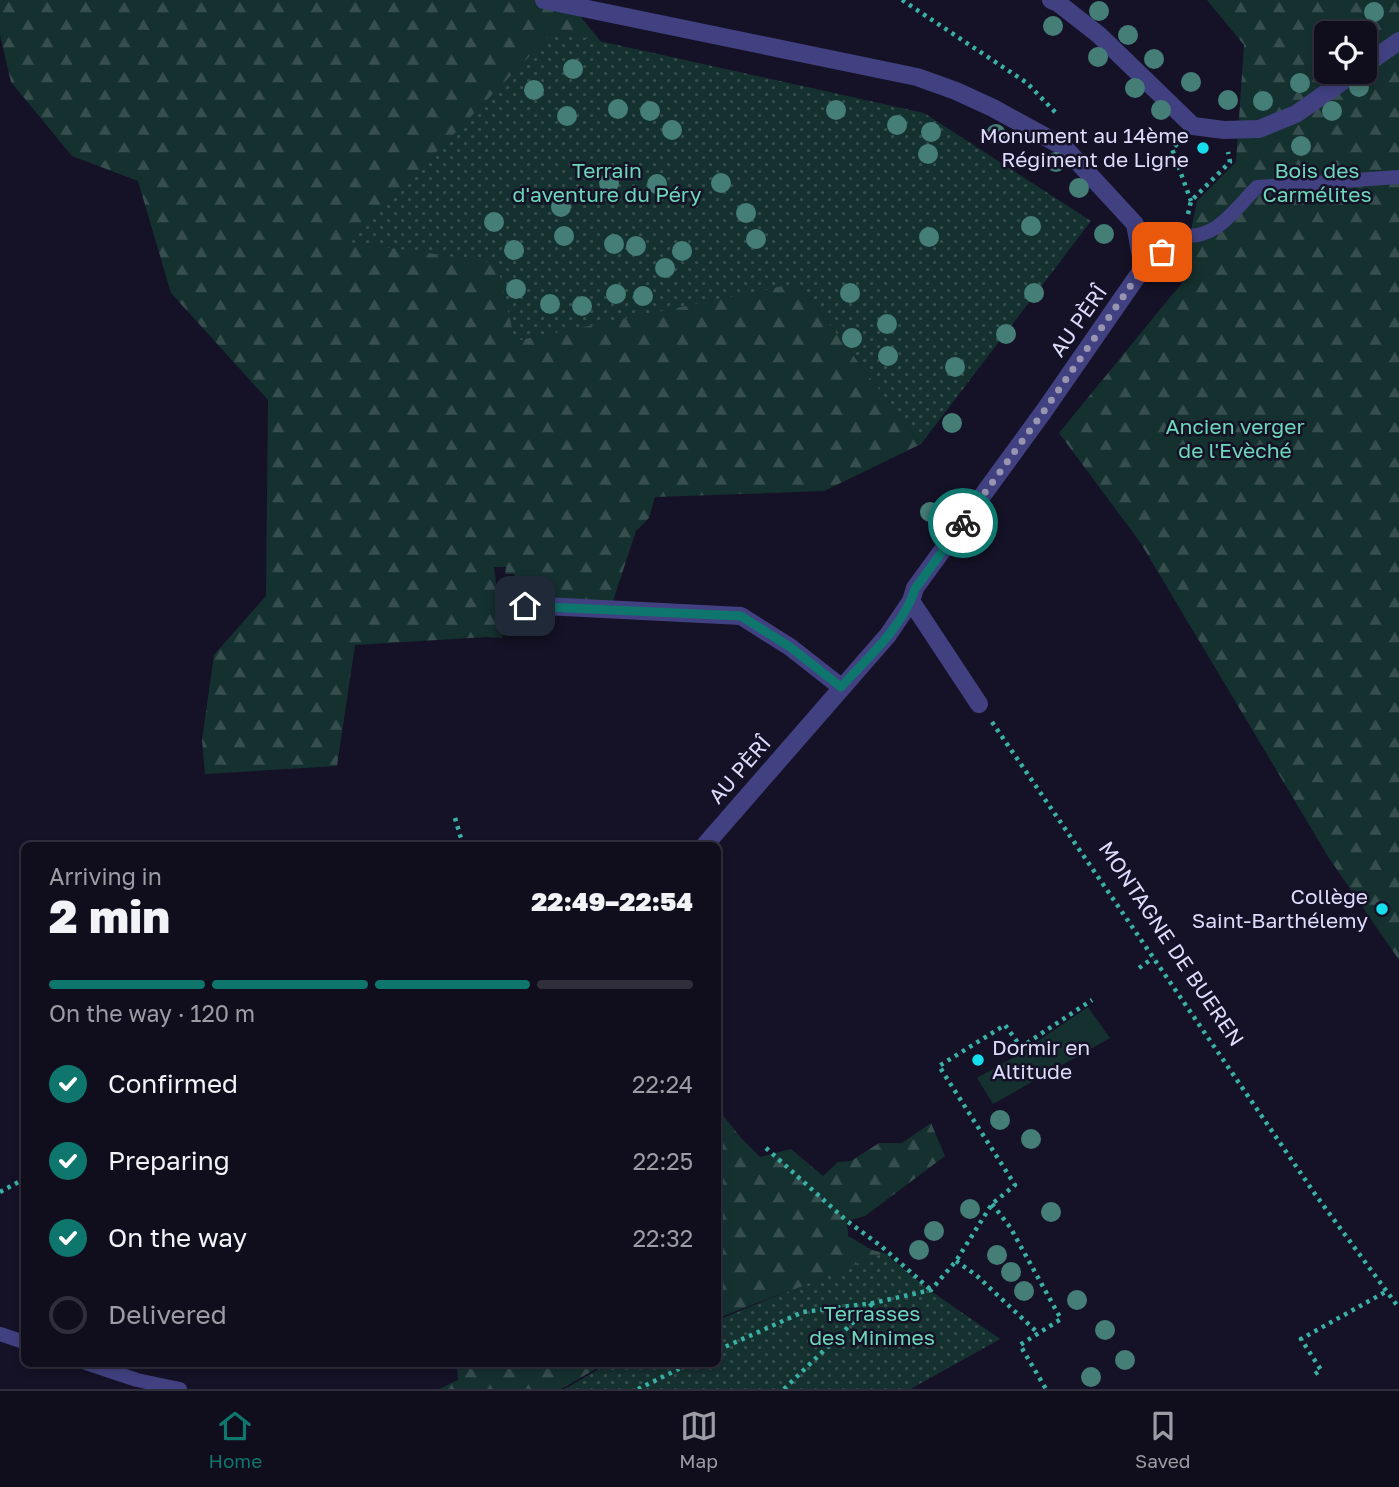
<!DOCTYPE html>
<meta charset="utf-8">
<style>
body{margin:0;font-family:"Golos Text",sans-serif;background:#191726;color:#f1f3f6;height:100vh;display:flex;flex-direction:column;font-size:26px;white-space:nowrap}
*{box-sizing:border-box;margin:0}
p{font-size:23px;color:#9c9ca4}
.icon{flex:none;width:38px;height:38px;fill:none;stroke:currentColor;stroke-width:2;stroke-linecap:round;stroke-linejoin:round}
.map{position:relative;flex:1;overflow:hidden}
.panel{position:absolute;left:21px;top:842px;width:700px;height:525px;display:flex;flex-direction:column;background:#100e1d;border-radius:10px;box-shadow:0 4px 10px #0003,0 0 0 2px #302e3b}
.panel>*{flex:none}
.fabs{position:absolute;left:1314px;top:21px;display:grid;gap:14px}
.fabs a{display:grid;place-items:center;width:63px;height:63px;border-radius:10px;background:#100e1d;box-shadow:0 4px 10px #0003,0 0 0 2px #302e3b;font-size:35px}
.pin{position:absolute;display:grid;place-items:center;width:60px;height:60px;color:#fff;margin:-30px;border-radius:14px;box-shadow:0 4px 10px #0006}
.courier{position:absolute;display:grid;place-items:center;width:70px;height:70px;margin:-35px;border:5px solid #0f766e;border-radius:50%;background:#fff;color:#222;box-shadow:0 2px 9px #0007}
.overview em{font-style:normal;font-weight:800}
.overview div{display:flex;flex-direction:column-reverse}
.overview{display:flex;align-items:center;justify-content:space-between;height:119px;padding:0 28px}
h1{font-size:46px;font-weight:800;line-height:52px}
.bar{display:grid;grid-template-columns:repeat(4,1fr);gap:10px 7px;align-content:center;height:84px;padding:0 28px}
.bar i{height:9px;border-radius:5px;background:#302e3b}
.bar .selected{background:#0f766e}
.bar p{grid-column:span 4}
ol{padding:0 28px;list-style:none}
li{display:flex;align-items:center;gap:21px;height:77px}
li p{margin-inline-start:auto}
li .icon{padding:7px;border-radius:50%;background:#0f766e;color:#fff;stroke-width:4}
li:last-child{color:#9c9ca4}
li i{width:38px;height:38px;border:4px solid #302e3b;border-radius:50%}
.tabs{display:flex;justify-content:space-around;align-items:center;height:98px;border-top:2px solid #302e3b;background:#100e1d;font-size:19px;color:#9c9ca4}
.tabs a{display:grid;justify-items:center;gap:4px}
.tabs .selected{color:#0f766e}
.map>svg:first-child{display:block}
.forest{fill:url(#forest-firs);fill-rule:evenodd}
.park{fill:url(#park-dots)}
.garden{fill:#15312f}
.lines{fill:none;stroke-linecap:round;stroke-linejoin:round}
.path{stroke:#3ab1a6;stroke-width:4.5;stroke-dasharray:3.5 5;stroke-linecap:butt}
.lane{stroke:#414182;stroke-width:14}
.street{stroke:#414182;stroke-width:18}
.tree{fill:#457e77}
.done{stroke:#9895b1;stroke-width:7;stroke-dasharray:0 12.6}
.route{stroke:#0f766e;stroke-width:9}
.poi-dot{fill:#16dfed;stroke:#151227;stroke-width:2.5}
.labels{text-anchor:middle;stroke-width:5;stroke-linejoin:round;paint-order:stroke}
.poi-label{font-size:21px;fill:#dedbfc;stroke:#151227;text-anchor:end}
.park-label{font-size:21px;fill:#6cd7b9;stroke:#151227}
.street-label{font-size:21px;fill:#dedbfc;stroke:#151227}
</style>
<div class="map">
<svg width="1399" height="1389" viewBox="0 0 1399 1389">
<defs>
<pattern id="forest-firs" width="22" height="20" patternUnits="userSpaceOnUse" patternTransform="scale(1.75)"><rect width="22" height="20" fill="#15312f"/><path d="M5 1l3.5 6h-7zM16 11l3.5 6h-7z" fill="#374e4e"/></pattern>
<pattern id="park-dots" width="8" height="8" patternUnits="userSpaceOnUse" patternTransform="scale(1.75)"><rect width="8" height="8" fill="#15312f"/><path d="M2 2h.1M6 6h.1" fill="none" stroke="#374e4e" stroke-width="1.8" stroke-linecap="round"/></pattern>
</defs>
<rect width="100%" height="100%" fill="#151227"/>
<path class="forest" d="M0,0H567L798,283L921,444L824,491L655,497L649,518L636,531L609,613L517,614L516,598L511,595L514,591V574H505L506,567H494L503,638L486,637L355,645L337,766L205,774L202,740L214,655L266,596L268,400L171,293L138,181L72,156L11,82L0,35Z
M1207,0H1399V960L1329,858L1140,542L1059,433L1190,273L1192,225L1197,201L1236,162L1244,45ZM1326,33H1365V72H1326Z
M718,1109L741,1138L760,1157L791,1149L823,1176L838,1162L851,1161L879,1143H902L931,1123L945,1156L865,1216L847,1221L848,1236L872,1250L884,1253L929,1290L1000,1339L910,1389H565L610,1363H718V1320L798,1287L718,1318Z
M457,1363H606L561,1389H439L458,1380Z"/>
<path class="park" d="M554,31L924,113L1091,221L921,444L798,283L515,341L497,263L349,242Z
M884,1253L929,1290L1000,1339L910,1389H565L610,1363H718V1320Z"/>
<path class="garden" d="M1088,1007L1110,1038L993,1104L977,1078L1016,1056Z"/>
<g class="lines">
<path class="path" d="M902,0L1027,83L1057,114
M1177,144L1172,149L1191,201
M1188,214L1191,201L1230,162L1228,152
M992,722L1315,1194L1399,1308
M455,818L463,845
M196,841L197,845
M718,946L722,942
M1139,968L1153,958
M766,1148L847,1221L881,1246L931,1290
M0,1192L24,1179
M992,1204L1010,1227L1061,1319L1020,1345L1046,1389
M956,1261L976,1275L1038,1333
M718,1350L803,1312L873,1303L931,1290L956,1261L992,1204L1015,1185L939,1066L1005,1025L1021,1047L1092,1000
M1315,1374L1321,1370L1301,1339L1387,1291
M638,1389L691,1363
M784,1389L873,1303"/>
<path class="lane" d="M1143,268L1181,235C1216,241 1235,209 1257,187L1399,177
M0,1334L24,1342
M86,1363L137,1380L180,1389"/>
<path class="street" d="M544,0L917,77L956,91L993,108L1064,147L1135,224L1143,268L1044,411L915,588L911,601L888,635L705,845
M1051,0L1058,3L1099,35L1193,126L1224,130L1259,129L1296,114L1356,72
M1365,65L1399,41
M911,601L979,704
M525,605L741,616L790,647L841,687"/>
</g>
<g class="tree">
<circle cx="1099" cy="11" r="10"/>
<circle cx="1374" cy="12" r="10"/>
<circle cx="1053" cy="26" r="10"/>
<circle cx="1128" cy="35" r="10"/>
<circle cx="1098" cy="57" r="10"/>
<circle cx="1154" cy="59" r="10"/>
<circle cx="573" cy="69" r="10"/>
<circle cx="1191" cy="82" r="10"/>
<circle cx="1300" cy="83" r="10"/>
<circle cx="1359" cy="87" r="10"/>
<circle cx="1135" cy="88" r="10"/>
<circle cx="534" cy="90" r="10"/>
<circle cx="1228" cy="100" r="10"/>
<circle cx="1263" cy="101" r="10"/>
<circle cx="618" cy="109" r="10"/>
<circle cx="836" cy="110" r="10"/>
<circle cx="1161" cy="110" r="10"/>
<circle cx="650" cy="111" r="10"/>
<circle cx="1332" cy="111" r="10"/>
<circle cx="567" cy="116" r="10"/>
<circle cx="897" cy="125" r="10"/>
<circle cx="672" cy="130" r="10"/>
<circle cx="931" cy="132" r="10"/>
<circle cx="996" cy="134" r="10"/>
<circle cx="1301" cy="146" r="10"/>
<circle cx="928" cy="154" r="10"/>
<circle cx="1056" cy="162" r="10"/>
<circle cx="609" cy="183" r="10"/>
<circle cx="721" cy="183" r="10"/>
<circle cx="657" cy="184" r="10"/>
<circle cx="1079" cy="188" r="10"/>
<circle cx="561" cy="207" r="10"/>
<circle cx="746" cy="213" r="10"/>
<circle cx="494" cy="222" r="10"/>
<circle cx="1031" cy="226" r="10"/>
<circle cx="1104" cy="234" r="10"/>
<circle cx="564" cy="236" r="10"/>
<circle cx="929" cy="237" r="10"/>
<circle cx="756" cy="239" r="10"/>
<circle cx="614" cy="244" r="10"/>
<circle cx="636" cy="246" r="10"/>
<circle cx="514" cy="250" r="10"/>
<circle cx="682" cy="251" r="10"/>
<circle cx="665" cy="268" r="10"/>
<circle cx="516" cy="289" r="10"/>
<circle cx="850" cy="293" r="10"/>
<circle cx="1034" cy="293" r="10"/>
<circle cx="616" cy="294" r="10"/>
<circle cx="643" cy="296" r="10"/>
<circle cx="550" cy="304" r="10"/>
<circle cx="582" cy="306" r="10"/>
<circle cx="887" cy="324" r="10"/>
<circle cx="1006" cy="334" r="10"/>
<circle cx="852" cy="338" r="10"/>
<circle cx="888" cy="356" r="10"/>
<circle cx="955" cy="367" r="10"/>
<circle cx="952" cy="423" r="10"/>
<circle cx="930" cy="512" r="10"/>
<circle cx="1000" cy="1120" r="10"/>
<circle cx="1031" cy="1139" r="10"/>
<circle cx="970" cy="1209" r="10"/>
<circle cx="1051" cy="1212" r="10"/>
<circle cx="934" cy="1231" r="10"/>
<circle cx="919" cy="1250" r="10"/>
<circle cx="997" cy="1255" r="10"/>
<circle cx="1011" cy="1272" r="10"/>
<circle cx="1024" cy="1291" r="10"/>
<circle cx="1077" cy="1300" r="10"/>
<circle cx="1105" cy="1330" r="10"/>
<circle cx="1125" cy="1360" r="10"/>
<circle cx="1091" cy="1377" r="10"/>
</g>
<g class="lines">
<path class="done" d="M963,523L1044,411L1143,268L1162,252"/>
<path class="route" d="M525,606L741,616L790,647L841,687C867,658 903,627 915,589L963,523"/>
</g>
<g class="poi-dot">
<circle cx="1203" cy="148" r="7"/>
<circle cx="1382" cy="909" r="7"/>
<circle cx="978" cy="1060" r="7"/>
</g>
<g class="labels">
<g class="poi-label">
<text x="1189" y="143">Monument au 14ème<tspan x="1189" dy="24">Régiment de Ligne</tspan></text>
<text x="1368" y="904">Collège<tspan x="1368" dy="24">Saint-Barthélemy</tspan></text>
<text x="992" y="1055" text-anchor="start">Dormir en<tspan x="992" dy="24">Altitude</tspan></text>
</g>
<g class="park-label">
<text x="607" y="178">Terrain<tspan x="607" dy="24">d'aventure du Péry</tspan></text>
<text x="1317" y="178">Bois des<tspan x="1317" dy="24">Carmélites</tspan></text>
<text x="1235" y="434">Ancien verger<tspan x="1235" dy="24">de l'Evèché</tspan></text>
<text x="872" y="1321">Terrasses<tspan x="872" dy="24">des Minimes</tspan></text>
</g>
<g class="street-label">
<text transform="translate(1079 321) rotate(-55)" y="7">AU PÈRÎ</text>
<text transform="translate(740 770) rotate(-49)" y="7">AU PÈRÎ</text>
<text transform="translate(1171 944) rotate(56)" y="7">MONTAGNE DE BUEREN</text>
</g>
</g>
</svg>
<div class="fabs">
<a><svg class="icon" aria-label="locate" viewBox="0 0 24 24"><circle cx="12" cy="12" r="6"/><path d="M12 2v4M12 18v4M2 12h4M18 12h4"/></svg></a>
</div>
<div class="pin" style="left:1162px;top:252px;background:#ea580c"><svg class="icon" aria-label="bag" viewBox="0 0 24 24"><path d="M5 8h14l-1 12H6zM9 8a3 3 0 0 1 6 0"/></svg></div>
<div class="pin" style="left:525px;top:606px;background:#1f2937"><svg class="icon" aria-label="home" viewBox="0 0 24 24"><path d="M3 11l9-7 9 7M6 9v11h12V9"/></svg></div>
<div class="courier" style="left:963px;top:523px"><svg class="icon" aria-label="bike" viewBox="0 0 24 24"><circle cx="6" cy="16" r="4"/><circle cx="18" cy="16" r="4"/><path d="M6 16l4-8h5l3 8M10 8l3 8H6M13 5h3"/></svg></div>
<section class="panel">
<div class="overview"><div><h1>2 min</h1><p>Arriving in</p></div><em>22:49–22:54</em></div>
<div class="bar"><i class="selected"></i><i class="selected"></i><i class="selected"></i><i></i><p>On the way · 120 m</p></div>
<ol>
<li><svg class="icon" aria-label="check" viewBox="0 0 24 24"><path d="M5 12l5 5 9-10"/></svg>Confirmed<p>22:24</p></li>
<li><svg class="icon" aria-label="check" viewBox="0 0 24 24"><path d="M5 12l5 5 9-10"/></svg>Preparing<p>22:25</p></li>
<li><svg class="icon" aria-label="check" viewBox="0 0 24 24"><path d="M5 12l5 5 9-10"/></svg>On the way<p>22:32</p></li>
<li><i></i>Delivered</li>
</ol>
</section>
</div>
<nav class="tabs">
<a class="selected"><svg class="icon" aria-label="home" viewBox="0 0 24 24"><path d="M3 11l9-7 9 7M6 9v11h12V9"/></svg>Home</a>
<a><svg class="icon" aria-label="map" viewBox="0 0 24 24"><path d="M3 6l6-2 6 2 6-2v14l-6 2-6-2-6 2zM9 4v14M15 6v14"/></svg>Map</a>
<a><svg class="icon" aria-label="saved" viewBox="0 0 24 24"><path d="M7 4h10v16l-5-4-5 4z"/></svg>Saved</a>
</nav>
